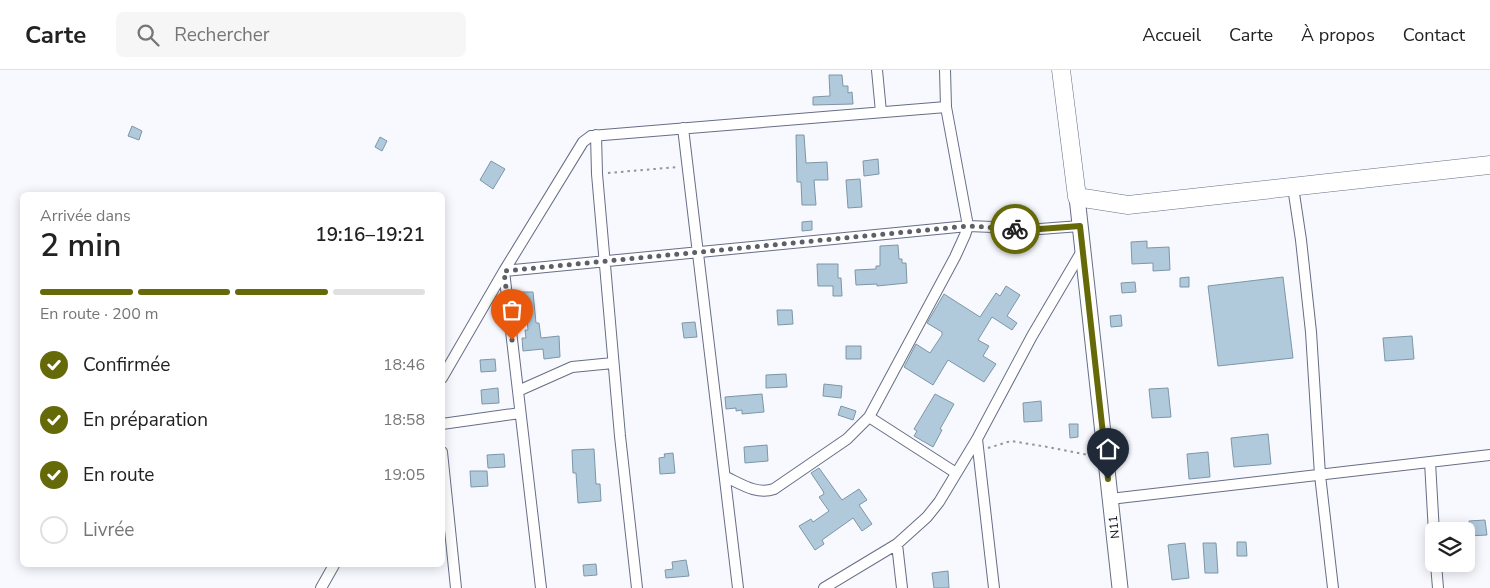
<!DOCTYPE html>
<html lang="fr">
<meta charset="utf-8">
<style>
body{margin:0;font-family:"Nunito Sans",sans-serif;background:#f6f6f6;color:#222;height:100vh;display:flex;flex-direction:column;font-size:19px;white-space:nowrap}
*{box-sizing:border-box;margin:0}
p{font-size:16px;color:#767676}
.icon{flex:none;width:28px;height:28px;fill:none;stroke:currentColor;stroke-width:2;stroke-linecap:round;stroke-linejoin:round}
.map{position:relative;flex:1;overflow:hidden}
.details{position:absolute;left:20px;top:122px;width:425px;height:375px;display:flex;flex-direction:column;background:#fff;border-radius:8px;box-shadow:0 2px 12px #0003}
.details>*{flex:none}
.fabs{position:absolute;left:1425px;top:452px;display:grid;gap:10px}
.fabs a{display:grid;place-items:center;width:50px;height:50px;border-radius:8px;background:#fff;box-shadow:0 2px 12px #0003;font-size:25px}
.pin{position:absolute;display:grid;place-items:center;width:42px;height:42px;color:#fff;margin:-51px -21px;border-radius:50% 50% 50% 0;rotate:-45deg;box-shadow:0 0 5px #0007}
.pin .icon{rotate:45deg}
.courier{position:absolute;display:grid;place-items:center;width:50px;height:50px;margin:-25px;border:4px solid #656908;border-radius:50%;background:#fff;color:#222;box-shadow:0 1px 6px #0007}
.headline em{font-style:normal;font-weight:600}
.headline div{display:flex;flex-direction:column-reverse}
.headline{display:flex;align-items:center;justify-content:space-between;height:85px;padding:0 20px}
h1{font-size:32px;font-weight:600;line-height:38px}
.bar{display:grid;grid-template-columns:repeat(4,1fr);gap:8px 5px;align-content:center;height:60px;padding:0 20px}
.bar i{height:6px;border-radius:4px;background:#e0e0e0}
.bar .on{background:#656908}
.bar p{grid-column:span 4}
ol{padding:0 20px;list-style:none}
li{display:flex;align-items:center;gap:15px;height:55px}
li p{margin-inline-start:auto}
li .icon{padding:5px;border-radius:50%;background:#656908;color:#fff;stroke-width:4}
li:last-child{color:#767676}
li i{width:28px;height:28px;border:2px solid #e0e0e0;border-radius:50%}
header{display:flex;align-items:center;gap:30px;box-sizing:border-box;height:70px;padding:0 25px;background:#fff;border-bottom:1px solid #e0e0e0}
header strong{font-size:24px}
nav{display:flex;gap:28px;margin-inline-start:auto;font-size:18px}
.search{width:350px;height:45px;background:#f6f6f6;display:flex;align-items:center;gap:12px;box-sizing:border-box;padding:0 18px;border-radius:8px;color:#767676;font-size:19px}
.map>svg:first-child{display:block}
.building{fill:#b0cadc;stroke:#7d96a7}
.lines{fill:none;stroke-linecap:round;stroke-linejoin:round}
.street-casing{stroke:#666e86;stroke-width:12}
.primary-casing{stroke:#666e86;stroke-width:17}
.highway-casing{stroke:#666e86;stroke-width:19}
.path{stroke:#92959c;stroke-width:2;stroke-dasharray:2.5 4;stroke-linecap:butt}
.street{stroke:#fff;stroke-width:10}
.primary{stroke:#fff;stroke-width:15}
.highway{stroke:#fff;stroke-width:18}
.done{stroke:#5d6068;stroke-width:5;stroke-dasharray:0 9}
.route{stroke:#656908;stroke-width:6}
.labels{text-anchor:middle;stroke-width:4;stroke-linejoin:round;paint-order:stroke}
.street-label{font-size:12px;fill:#0a0d16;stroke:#fff}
</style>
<header>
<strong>Carte</strong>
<div class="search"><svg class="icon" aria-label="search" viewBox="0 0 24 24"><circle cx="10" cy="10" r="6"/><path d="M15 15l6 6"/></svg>Rechercher</div>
<nav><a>Accueil</a><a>Carte</a><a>À propos</a><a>Contact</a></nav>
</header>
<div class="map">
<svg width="1490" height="518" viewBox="0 0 1490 518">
<rect width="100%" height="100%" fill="#f7f9ff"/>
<path class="building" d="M829,5H842L843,16H848V23L852,22L853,34L813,35V27L830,26Z
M132,56L142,61L139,70L128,66Z
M796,65H804L806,93L827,92L828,110H814L816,135H802L801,112H797Z
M380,67L387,71L382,81L375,77Z
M878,89L879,104L864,106L863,91Z
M491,91L505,99L493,119L480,110Z
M860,109L862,137L848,138L846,110Z
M812,151V160L802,161V152Z
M1147,171V178L1169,177L1170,200L1153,201V193L1132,194L1131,172Z
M898,175L899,189H902V193H906L907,213L877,216V214L856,215L855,200L876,199V196H880V176Z
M817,194H838V208H841L842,226H833V216H818Z
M1189,207V217H1180V208Z
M1283,207L1293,288L1218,296L1208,216Z
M1135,212L1136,222L1122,223L1121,213Z
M1006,216L1020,225L1007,246L1017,253L1012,260L992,247L978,270L989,276L983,286L996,294L984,312L948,290L933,315L904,297L916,274L930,283L942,265V262L927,253L944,224L980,247L996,223L1000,226Z
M517,222H533L536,253H539L541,268L559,266L560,287L544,289L543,279L523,281L522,268H526L525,260H528L526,240H518Z
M777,240H792L793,254L778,255Z
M1121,245L1122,256L1111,257L1110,246Z
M695,252L697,267L684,268L682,253Z
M1412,266L1414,289L1385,291L1383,268Z
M846,276H861V289H846Z
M495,289L496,301L481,302L480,290Z
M786,304L787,317L766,318V305Z
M824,314L842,316L841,328L823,326Z
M498,318L499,333L482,334L481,320Z
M1168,318L1171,347L1152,348L1149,319Z
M762,324L764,342L742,344V340L736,341V338L726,339L725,327Z
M935,324L954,334L940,359L942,360L933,377L914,366L917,361L914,359Z
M1041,331L1042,351L1024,352L1023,333Z
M841,336L856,341L853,350L838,345Z
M1069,354H1078V367L1070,368Z
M1268,364L1271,394L1234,397L1231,368Z
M767,375L768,391L745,393L744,377Z
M594,379L596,414H600L601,431L578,433L576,403H573L572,380Z
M1208,382L1210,407L1189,409L1187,384Z
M673,383L675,403L660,404L659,388L665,387L664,384Z
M504,384L505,397L488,398L487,385Z
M819,398L842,430L859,419L867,430L859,435L872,454L862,461L853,448L822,470L824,474L815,480L799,456L811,449L813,452L829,441L819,427L824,424L823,421L811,403Z
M470,401H487L488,416L471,417Z
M1485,450L1487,465L1467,466L1466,457H1469V451Z
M1237,472H1246L1247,486H1237Z
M1185,473L1189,508L1172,510L1168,475Z
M1203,473H1216L1218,503H1205Z
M686,490L689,506L666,508L665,500L673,499L672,492Z
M596,494L597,505L584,506L583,495Z
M948,501L949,518H934L932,503Z"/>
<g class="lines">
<defs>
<path id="street" d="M877,0L881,42
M683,58L738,518
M596,65L597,104L620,366L637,518
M1293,117L1301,170L1311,262L1320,405L1333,518
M504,201L968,156L1040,159L1080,156
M504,201L541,518
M442,308L504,201L583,72L591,66L946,37
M518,321L572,297L613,293
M869,347L956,403
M442,354L520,343
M977,369L994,518
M442,382L456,518
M1430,392L1434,463
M726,407C741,414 757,425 774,419L847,369L869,347L955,187L965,165L968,156L946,37L945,0
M1110,429L1490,385
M897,474L902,518
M1436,494L1438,518
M321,518L334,495
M824,518L897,474L927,447L939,432L977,369L1032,266L1082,181"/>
<path id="primary" d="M1077,127L1120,518"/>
<path id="highway" d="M1061,0L1077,127L1128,135L1490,95"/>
</defs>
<use href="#street" class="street-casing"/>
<use href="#primary" class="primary-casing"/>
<use href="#highway" class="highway-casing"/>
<path class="path" d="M608,103L678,97
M988,378L1011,371L1048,377L1093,386"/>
<use href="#street" class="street"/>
<use href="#primary" class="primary"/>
<use href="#highway" class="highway"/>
</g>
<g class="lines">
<path class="done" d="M512,270L504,201L968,156L1015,159"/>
<path class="route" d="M1015,159H1040L1080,156L1108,409"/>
</g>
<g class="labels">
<g class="street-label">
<text transform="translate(1114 457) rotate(-96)" y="4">N11</text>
</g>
</g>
</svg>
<div class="fabs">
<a><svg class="icon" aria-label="layers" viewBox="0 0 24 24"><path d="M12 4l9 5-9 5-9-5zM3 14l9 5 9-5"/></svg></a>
</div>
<div class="pin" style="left:512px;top:270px;background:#ea580c"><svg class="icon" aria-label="bag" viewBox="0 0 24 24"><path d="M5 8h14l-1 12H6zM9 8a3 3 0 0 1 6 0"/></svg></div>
<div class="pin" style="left:1108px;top:409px;background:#1f2937"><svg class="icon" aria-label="home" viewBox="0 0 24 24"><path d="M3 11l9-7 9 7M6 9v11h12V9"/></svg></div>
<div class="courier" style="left:1015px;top:159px"><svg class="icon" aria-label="bike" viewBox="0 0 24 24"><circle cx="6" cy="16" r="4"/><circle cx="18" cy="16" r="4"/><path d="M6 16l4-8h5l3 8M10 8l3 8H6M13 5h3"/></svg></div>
<section class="details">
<div class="headline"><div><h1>2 min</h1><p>Arrivée dans</p></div><em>19:16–19:21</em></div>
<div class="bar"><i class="on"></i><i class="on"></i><i class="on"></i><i></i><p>En route · 200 m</p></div>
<ol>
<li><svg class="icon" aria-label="check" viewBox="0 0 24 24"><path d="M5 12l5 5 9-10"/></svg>Confirmée<p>18:46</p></li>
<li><svg class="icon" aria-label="check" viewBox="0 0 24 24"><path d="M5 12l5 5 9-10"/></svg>En préparation<p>18:58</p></li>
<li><svg class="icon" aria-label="check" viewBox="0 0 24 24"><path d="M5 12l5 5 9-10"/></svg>En route<p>19:05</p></li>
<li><i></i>Livrée</li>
</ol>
</section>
</div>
